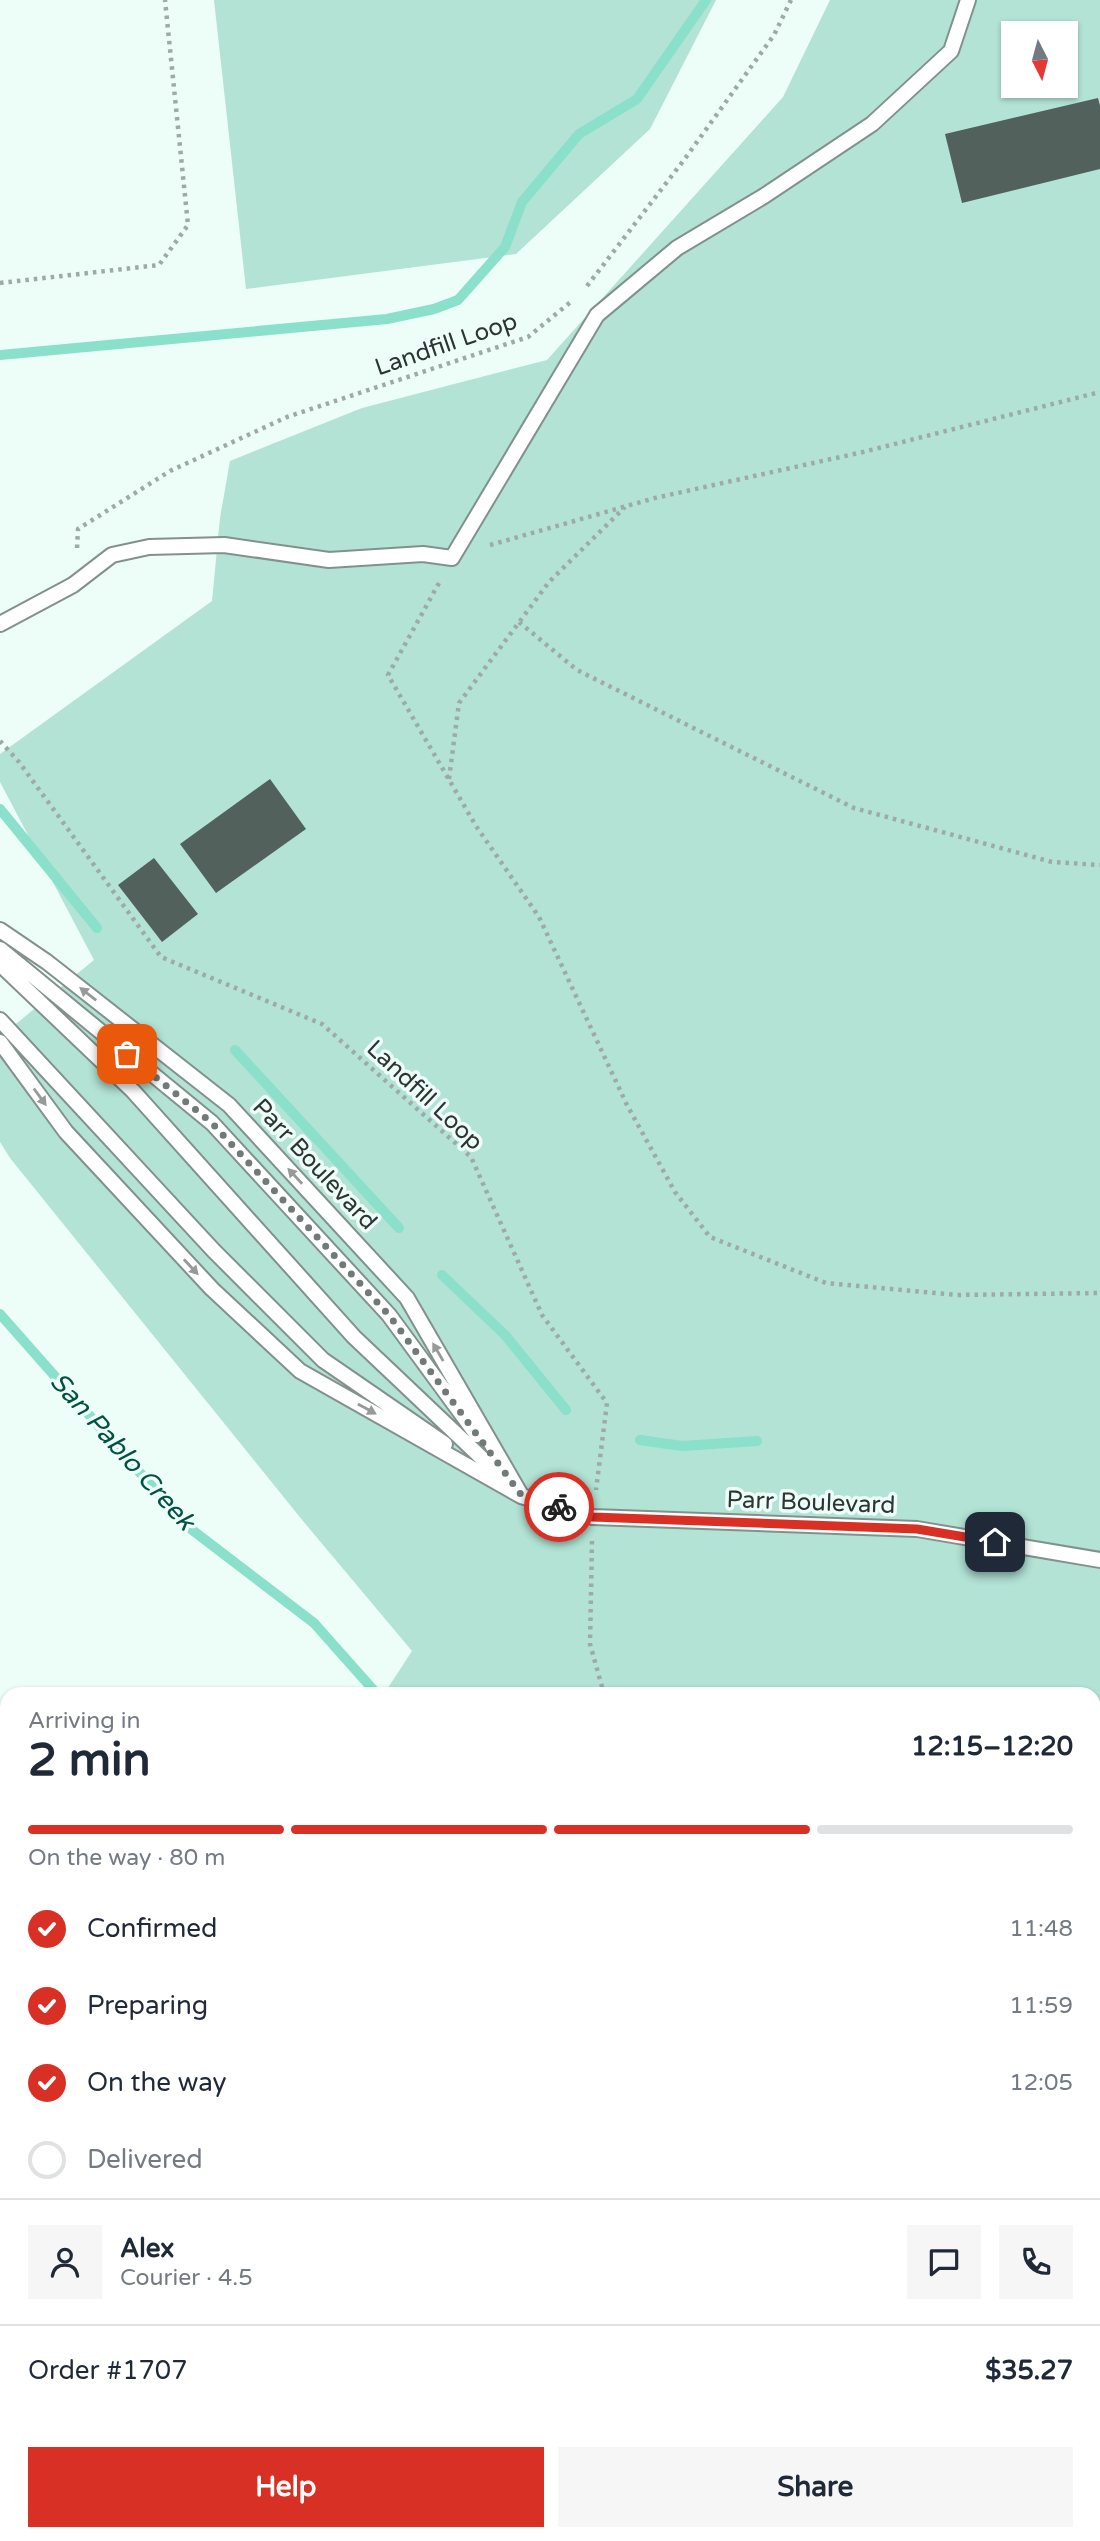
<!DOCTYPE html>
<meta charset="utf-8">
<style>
body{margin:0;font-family:"Varela Round",sans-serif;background:#f6f6f7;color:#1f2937;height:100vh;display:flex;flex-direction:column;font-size:26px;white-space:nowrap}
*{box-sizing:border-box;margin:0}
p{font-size:23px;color:#747a83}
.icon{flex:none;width:38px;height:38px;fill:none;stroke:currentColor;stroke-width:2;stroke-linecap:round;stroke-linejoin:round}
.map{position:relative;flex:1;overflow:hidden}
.side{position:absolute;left:0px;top:1687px;width:1101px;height:854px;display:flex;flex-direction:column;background:#fff;border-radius:21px 21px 0 0;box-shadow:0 2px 5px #0004}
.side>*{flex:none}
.needle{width:46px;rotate:174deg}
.tools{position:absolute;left:1001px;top:21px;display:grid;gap:14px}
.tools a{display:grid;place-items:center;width:77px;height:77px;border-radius:0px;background:#fff;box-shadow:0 2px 5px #0004;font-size:35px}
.pin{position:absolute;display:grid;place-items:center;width:60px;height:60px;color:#fff;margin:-30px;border-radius:14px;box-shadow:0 4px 10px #0006}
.courier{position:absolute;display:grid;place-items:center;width:70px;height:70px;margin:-35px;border:5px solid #d93025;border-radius:50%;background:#fff;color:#222;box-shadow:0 2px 9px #0007}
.headline em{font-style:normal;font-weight:800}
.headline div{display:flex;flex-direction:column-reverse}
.headline{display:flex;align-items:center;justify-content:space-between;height:119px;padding:0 28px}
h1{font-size:46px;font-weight:800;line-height:52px}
.bar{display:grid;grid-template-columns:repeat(4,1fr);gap:10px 7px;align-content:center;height:84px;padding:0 28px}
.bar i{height:9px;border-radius:5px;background:#e0e1e3}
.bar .current{background:#d93025}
.bar p{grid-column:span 4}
.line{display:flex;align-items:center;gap:18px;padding:0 28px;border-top:2px solid #e0e1e3}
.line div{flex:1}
.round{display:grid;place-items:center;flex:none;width:74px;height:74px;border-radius:0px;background:#f6f6f7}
ol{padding:0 28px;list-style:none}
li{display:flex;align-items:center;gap:21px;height:77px}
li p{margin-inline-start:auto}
li .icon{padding:7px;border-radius:50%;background:#d93025;color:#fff;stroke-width:4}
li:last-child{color:#747a83}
li i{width:38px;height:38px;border:4px solid #e0e1e3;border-radius:50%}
.primary-button{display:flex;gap:14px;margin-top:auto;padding:14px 28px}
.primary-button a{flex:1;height:80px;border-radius:0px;background:#d93025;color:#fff;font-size:28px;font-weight:800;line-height:80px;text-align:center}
.primary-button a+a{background:#f6f6f7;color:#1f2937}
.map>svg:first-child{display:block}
.green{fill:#b2e3d5;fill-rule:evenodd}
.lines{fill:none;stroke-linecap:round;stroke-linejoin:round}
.stream{stroke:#8ae0ca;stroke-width:10}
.building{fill:#53615d}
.lane-casing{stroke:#82918d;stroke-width:18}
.path{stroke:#9eaaa6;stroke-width:4.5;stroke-dasharray:3.5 5;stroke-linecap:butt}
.lane{stroke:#fff;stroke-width:14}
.oneway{fill:#969a98}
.done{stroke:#707a77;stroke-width:7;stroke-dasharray:0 12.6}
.route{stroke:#d93025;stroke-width:9}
.labels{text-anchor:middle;stroke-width:7;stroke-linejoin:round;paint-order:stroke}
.street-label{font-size:24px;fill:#2d3432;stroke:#edfdf8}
.water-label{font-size:26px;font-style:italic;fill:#035143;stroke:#edfdf8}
</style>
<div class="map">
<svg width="1100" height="2541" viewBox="0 0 1100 2541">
<rect width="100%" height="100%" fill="#edfdf8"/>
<path class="green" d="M214,0H716L650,129L516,254L246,289Z
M830,0H1100V2397L1094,2394V1694H384L412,1651L303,1521L10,1158L0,1142V1037L94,960L0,782V754L212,601L220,518L230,461L362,408L547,360L783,97ZM1013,33H1066V86H1013Z
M7,2336V2534H1094V2438L1100,2437V2541H0V2347Z"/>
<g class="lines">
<path class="stream" d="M0,355L387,319L434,309L458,300L505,247L522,202L579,134L637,99L706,0
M0,809L97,928
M235,1050L399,1228
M442,1275L505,1335L566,1410
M0,1314L187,1526L314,1623L377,1694
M640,1440L682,1446L757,1441
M1051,2534L1055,2541"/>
</g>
<path class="building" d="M1098,98L1100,106V169L962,203L945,134Z
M270,779L306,829L216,893L180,844Z
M154,858L198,914L162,942L118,885Z"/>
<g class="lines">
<defs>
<path id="lane" d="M0,624L73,585L112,555L149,547L224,545L329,560L423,554L452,558L597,315L677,248L764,196L872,124L951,51L968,0
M0,930L47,962L229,1105L407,1298L521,1495
M0,949L212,1123L389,1315L477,1435
M0,964L133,1091L354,1337L505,1480
M0,1020L214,1251L323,1360L445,1444
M0,1042L66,1132L212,1289L300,1371L521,1496L593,1517L917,1529L1100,1560
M0,1865L7,1875
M0,1990L7,1985"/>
</defs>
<use href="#lane" class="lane-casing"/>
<path class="path" d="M0,283L159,265L188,225L165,0
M587,286L684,160L774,35L791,0
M490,545L655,498L863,452L1100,392
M77,548L78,529L170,471L287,417L528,337L573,300
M439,583L388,675L476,826L539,917L627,1105L675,1192L710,1237L826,1283L957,1295L1100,1293
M519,622L577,670L854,808L1052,862L1100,865
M0,741L19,762L161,957L322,1024L471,1157L542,1315L607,1403L596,1490
M449,779L459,703L549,582L625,507
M592,1541L590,1644L604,1694
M1094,2074L1100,2080
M1094,2323L1100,2331"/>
<use href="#lane" class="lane"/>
</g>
<defs><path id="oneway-solid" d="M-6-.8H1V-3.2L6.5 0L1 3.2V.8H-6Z" transform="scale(1.75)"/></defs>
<g class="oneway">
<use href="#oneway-solid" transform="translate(88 994) rotate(-142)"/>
<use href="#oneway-solid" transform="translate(40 1097) rotate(54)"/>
<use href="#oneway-solid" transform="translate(295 1176) rotate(-133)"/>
<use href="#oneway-solid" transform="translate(191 1267) rotate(47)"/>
<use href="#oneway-solid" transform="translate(438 1352) rotate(-120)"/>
<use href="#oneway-solid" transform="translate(367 1409) rotate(29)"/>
</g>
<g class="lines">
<path class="done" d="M127,1054L212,1123L389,1315L522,1496L559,1507"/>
<path class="route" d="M559,1507L593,1517L917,1529L995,1542"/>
</g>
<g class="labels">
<g class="street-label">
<text transform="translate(446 344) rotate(-19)" y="8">Landfill Loop</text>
<text transform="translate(425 1095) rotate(43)" y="8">Landfill Loop</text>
<text transform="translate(315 1164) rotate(47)" y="8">Parr Boulevard</text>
<text transform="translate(811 1502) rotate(2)" y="8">Parr Boulevard</text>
</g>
<g class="water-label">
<text transform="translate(123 1451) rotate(48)" y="9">San Pablo Creek</text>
</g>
</g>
</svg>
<div class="tools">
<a><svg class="needle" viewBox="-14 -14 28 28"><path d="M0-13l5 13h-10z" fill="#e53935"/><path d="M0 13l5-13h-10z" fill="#747a83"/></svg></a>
</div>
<div class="pin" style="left:127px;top:1054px;background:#ea580c"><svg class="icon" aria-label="bag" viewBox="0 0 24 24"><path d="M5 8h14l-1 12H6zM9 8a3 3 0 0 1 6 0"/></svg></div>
<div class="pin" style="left:995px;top:1542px;background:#1f2937"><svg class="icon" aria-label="home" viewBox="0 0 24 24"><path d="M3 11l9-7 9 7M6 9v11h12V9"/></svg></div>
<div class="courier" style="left:559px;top:1507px"><svg class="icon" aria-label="bike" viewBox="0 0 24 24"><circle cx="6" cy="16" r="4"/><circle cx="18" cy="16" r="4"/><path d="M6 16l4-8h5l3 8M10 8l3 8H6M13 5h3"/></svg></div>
<section class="side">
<div class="headline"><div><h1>2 min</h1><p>Arriving in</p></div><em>12:15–12:20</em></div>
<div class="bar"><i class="current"></i><i class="current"></i><i class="current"></i><i></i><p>On the way · 80 m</p></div>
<ol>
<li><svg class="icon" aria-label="check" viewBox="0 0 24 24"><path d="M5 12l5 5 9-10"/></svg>Confirmed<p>11:48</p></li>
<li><svg class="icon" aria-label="check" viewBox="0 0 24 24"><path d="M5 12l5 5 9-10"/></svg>Preparing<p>11:59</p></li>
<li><svg class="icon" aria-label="check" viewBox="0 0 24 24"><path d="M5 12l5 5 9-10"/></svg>On the way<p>12:05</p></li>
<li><i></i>Delivered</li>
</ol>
<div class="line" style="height:126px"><a class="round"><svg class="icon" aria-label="person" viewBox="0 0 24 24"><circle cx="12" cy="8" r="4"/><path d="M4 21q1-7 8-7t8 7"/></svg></a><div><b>Alex</b><p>Courier · 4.5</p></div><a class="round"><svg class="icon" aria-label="chat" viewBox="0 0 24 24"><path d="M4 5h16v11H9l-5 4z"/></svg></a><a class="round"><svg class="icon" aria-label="phone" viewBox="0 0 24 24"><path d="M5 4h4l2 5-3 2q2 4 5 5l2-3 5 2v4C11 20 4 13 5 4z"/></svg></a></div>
<div class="line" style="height:91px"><div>Order #1707</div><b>$35.27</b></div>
<div class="primary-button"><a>Help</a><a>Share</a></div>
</section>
</div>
